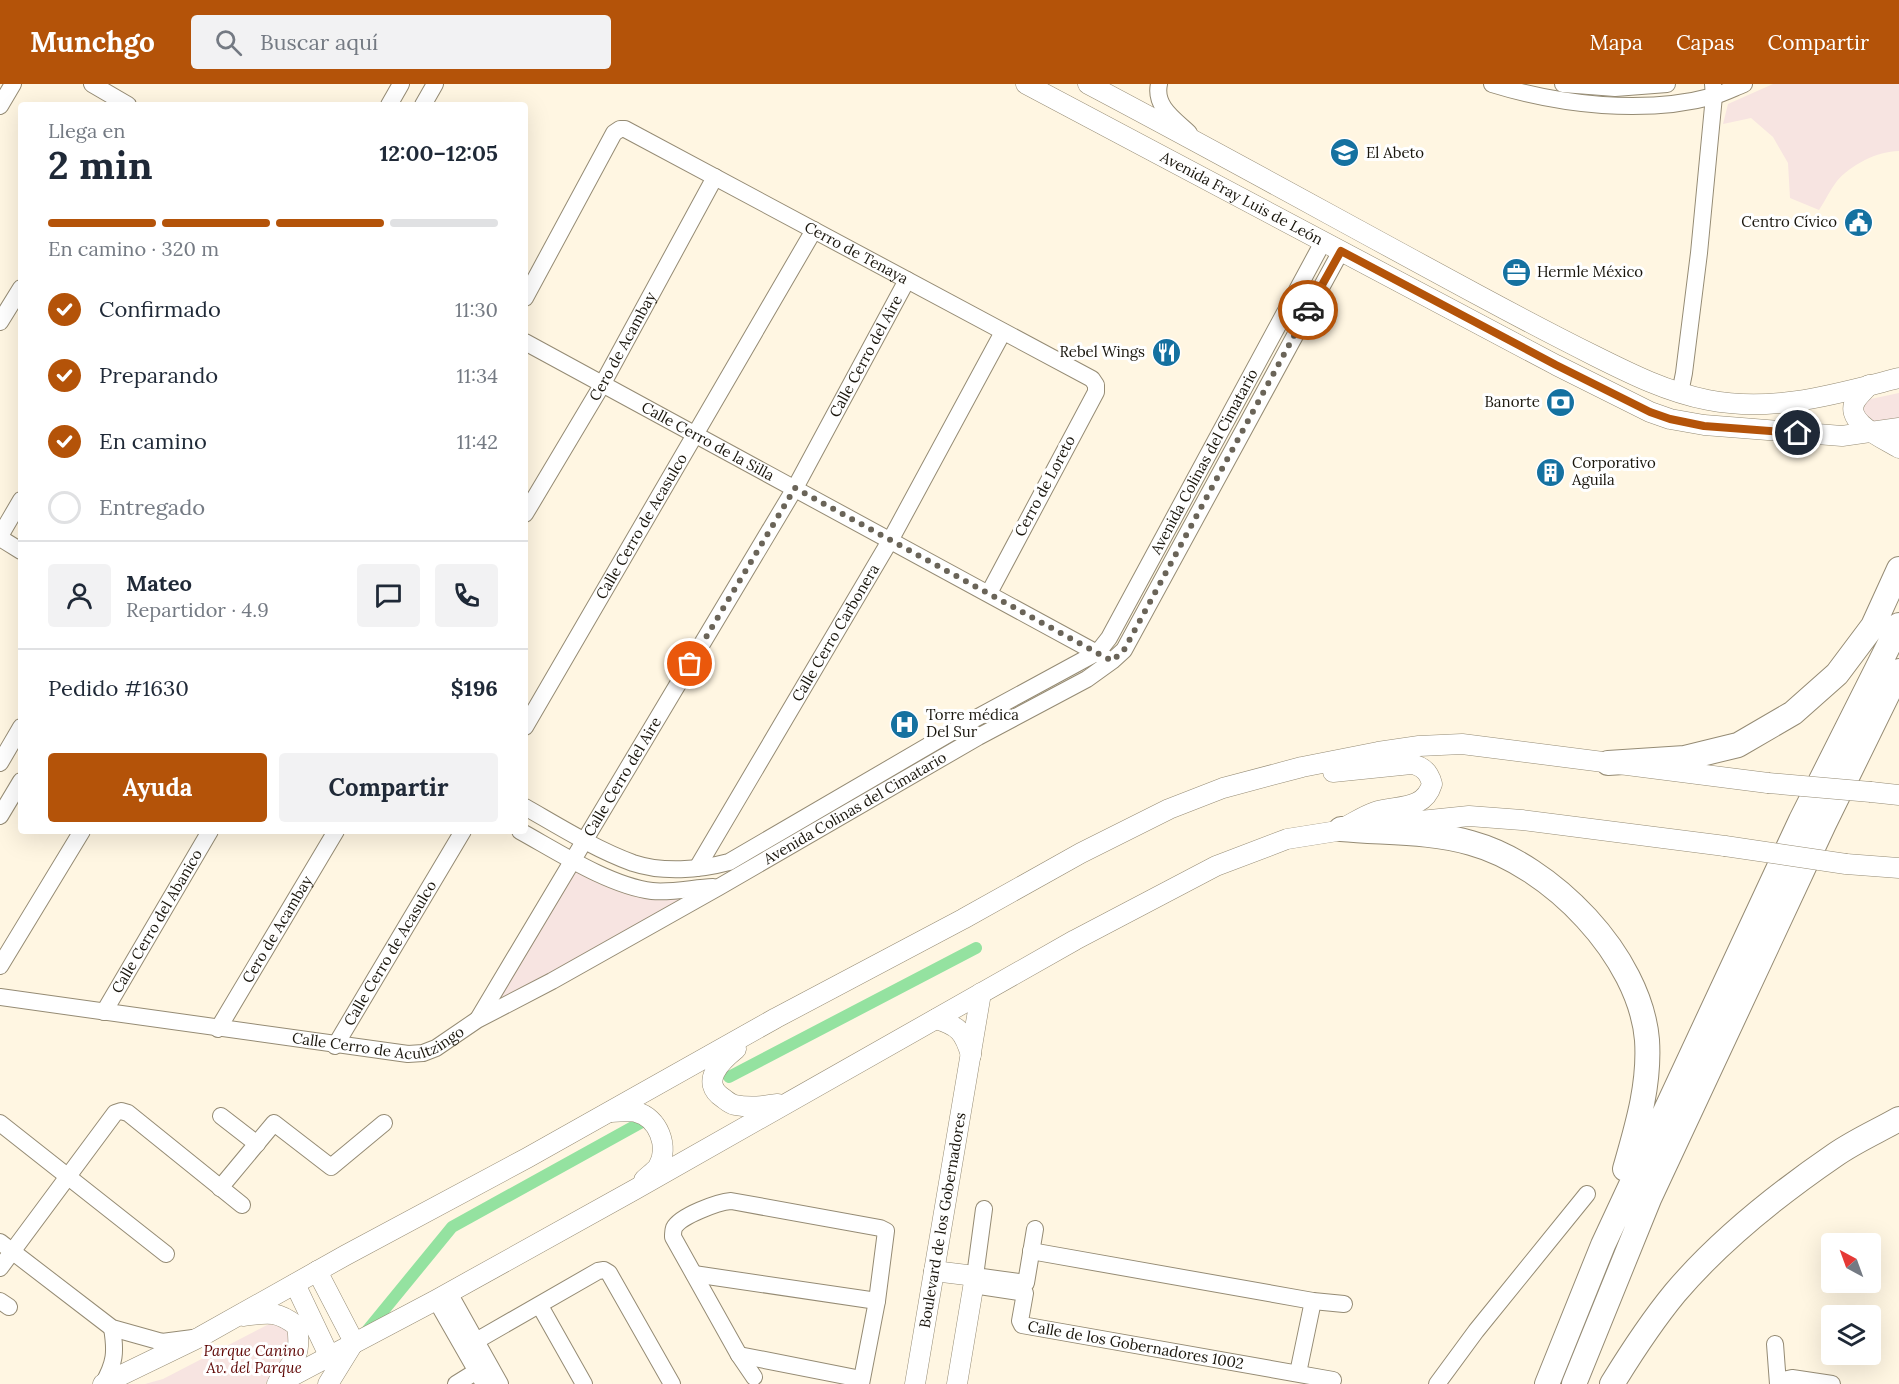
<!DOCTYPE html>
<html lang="es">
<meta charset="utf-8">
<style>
body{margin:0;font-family:Lora,serif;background:#f2f2f3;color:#1f2937;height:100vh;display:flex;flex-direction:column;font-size:22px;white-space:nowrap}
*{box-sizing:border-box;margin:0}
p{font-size:20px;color:#747a83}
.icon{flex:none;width:33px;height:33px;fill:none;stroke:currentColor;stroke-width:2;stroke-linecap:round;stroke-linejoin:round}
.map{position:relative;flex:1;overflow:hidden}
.panel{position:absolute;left:18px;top:18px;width:510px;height:732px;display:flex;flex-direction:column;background:#fff;border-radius:6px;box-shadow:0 6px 24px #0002}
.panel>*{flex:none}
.needle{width:39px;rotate:319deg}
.tools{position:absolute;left:1821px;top:1149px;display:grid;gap:12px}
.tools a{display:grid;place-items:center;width:60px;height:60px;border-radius:6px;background:#fff;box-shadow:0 6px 24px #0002;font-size:30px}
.pin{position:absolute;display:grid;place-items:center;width:51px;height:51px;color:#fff;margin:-26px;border:3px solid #fff;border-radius:50%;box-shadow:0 2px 6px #0007}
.courier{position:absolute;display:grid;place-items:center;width:60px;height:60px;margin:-30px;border:4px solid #b45309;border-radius:50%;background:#fff;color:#222;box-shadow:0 2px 8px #0007}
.summary em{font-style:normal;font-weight:700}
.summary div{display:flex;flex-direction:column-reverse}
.summary{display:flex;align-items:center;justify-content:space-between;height:102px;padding:0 30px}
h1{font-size:39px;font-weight:700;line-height:45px}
.bar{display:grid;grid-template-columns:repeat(4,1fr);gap:9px 6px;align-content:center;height:72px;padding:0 30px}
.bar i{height:8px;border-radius:4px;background:#e0e1e3}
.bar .on{background:#b45309}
.bar p{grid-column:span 4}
.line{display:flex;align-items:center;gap:15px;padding:0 30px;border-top:2px solid #e0e1e3}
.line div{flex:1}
.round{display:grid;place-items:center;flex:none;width:63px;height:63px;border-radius:6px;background:#f2f2f3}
ol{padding:0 30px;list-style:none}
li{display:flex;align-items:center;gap:18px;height:66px}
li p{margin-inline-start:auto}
li .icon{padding:6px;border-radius:50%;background:#b45309;color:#fff;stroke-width:4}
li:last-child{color:#747a83}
li i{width:33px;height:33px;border:3px solid #e0e1e3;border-radius:50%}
.button{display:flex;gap:12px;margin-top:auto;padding:12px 30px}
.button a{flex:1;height:69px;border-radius:6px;background:#b45309;color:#fff;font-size:24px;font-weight:700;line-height:69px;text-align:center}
.button a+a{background:#f2f2f3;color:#1f2937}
header{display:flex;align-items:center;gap:36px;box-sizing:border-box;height:84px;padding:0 30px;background:#b45309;color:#fff}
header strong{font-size:28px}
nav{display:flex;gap:33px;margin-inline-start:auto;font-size:21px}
.search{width:420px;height:54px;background:#f2f2f3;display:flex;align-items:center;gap:15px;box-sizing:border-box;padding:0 21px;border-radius:6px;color:#747a83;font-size:22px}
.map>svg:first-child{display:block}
.green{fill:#f7e4e1}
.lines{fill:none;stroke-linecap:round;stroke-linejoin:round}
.canal{stroke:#94e2a0;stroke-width:12}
.minor-casing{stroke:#958b74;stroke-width:18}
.major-casing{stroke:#958b74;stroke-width:21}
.highway-casing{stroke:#958b74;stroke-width:26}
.minor{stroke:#fff;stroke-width:16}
.major{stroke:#fff;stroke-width:20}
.highway{stroke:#fff;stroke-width:24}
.major-bridge-casing{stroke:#958b74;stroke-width:21;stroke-linecap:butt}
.major-bridge{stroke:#fff;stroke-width:20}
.done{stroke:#6a6458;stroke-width:6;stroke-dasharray:0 10.8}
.route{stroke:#b45309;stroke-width:8}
.labels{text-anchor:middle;stroke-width:6;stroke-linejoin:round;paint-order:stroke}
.poi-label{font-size:15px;fill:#1a160d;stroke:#fff;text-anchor:start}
.street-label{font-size:15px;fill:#1a160d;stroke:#fff}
.park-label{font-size:15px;font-style:italic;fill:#5f0705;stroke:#fff}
</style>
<header>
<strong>Munchgo</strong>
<div class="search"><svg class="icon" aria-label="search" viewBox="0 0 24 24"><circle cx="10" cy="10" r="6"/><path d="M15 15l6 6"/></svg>Buscar aquí</div>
<nav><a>Mapa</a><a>Capas</a><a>Compartir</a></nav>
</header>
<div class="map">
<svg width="1899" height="1300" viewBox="0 0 1899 1300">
<rect width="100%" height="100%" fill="#fff6e2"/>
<path class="green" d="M1773,0H1899V67C1877,67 1851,81 1837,97C1830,106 1825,117 1819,126L1790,114L1788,79L1773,53L1751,34L1723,40L1728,20Z
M1899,309V339L1872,346L1857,329L1866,316Z
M574,776L624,801L719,803L477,936Z
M269,1240L285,1243L294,1261L285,1278L265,1300H145L163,1295Z"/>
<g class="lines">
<path class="canal" d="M729,993L976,864
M366,1248L452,1143L651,1033"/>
<defs>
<g id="minor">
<path d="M92,0L128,21"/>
<path d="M1159,0C1154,22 1174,35 1189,49"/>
<path d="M1492,0C1560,21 1644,31 1714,12C1724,9 1734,4 1744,0"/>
<path d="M1563,0L1615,4L1667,0"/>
<path d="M389,21L401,0"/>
<path d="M423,21L435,0"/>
<path d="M0,22L13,0"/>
<path id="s1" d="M525,214L614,49L620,45H625L1092,295L1096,301V308L989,509"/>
<path d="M0,238L21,204"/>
<path id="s2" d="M525,258L1106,574"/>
<path d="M1680,309L1684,289L1699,169L1714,12L1713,0"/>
<path id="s3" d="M525,430L602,301L715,93"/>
<path d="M0,452L21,416"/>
<path d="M0,454L21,467"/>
<path id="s4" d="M525,643L814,146"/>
<path d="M0,679L21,643"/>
<path id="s5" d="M525,723C560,743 595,765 633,779C663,789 699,786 729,778L969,638L1098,568L1109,554L1323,158"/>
<path d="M0,732L21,697"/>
<path d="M520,747C558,768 610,802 652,807C671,809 693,804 713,803"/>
<path id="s6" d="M697,784L891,455L1003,248"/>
<path d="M0,882L82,747"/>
<path id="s7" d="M0,913L408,970L423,969L436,964L477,936L552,897L719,803L978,653L1087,595L1112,577L1124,566L1341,167"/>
<path id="s8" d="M104,928L210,747"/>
<path id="s9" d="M478,935L795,404L907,196"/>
<path id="s10" d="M218,945L336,747"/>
<path id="s11" d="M335,962L463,747"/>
<path d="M221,1032L257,1060"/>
<path d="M0,1039L166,1170"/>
<path d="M220,1104L274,1039L331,1083L384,1039"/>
<path d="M984,1125L975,1192L1026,1199L1035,1145"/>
<path d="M0,1158L112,1244L162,1258L193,1254"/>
<path d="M1031,1167L1313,1217L1344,1220"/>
<path d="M0,1184L115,1029L121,1027L128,1029L242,1121"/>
<path d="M694,1190L877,1217"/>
<path id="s12" d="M973,1201L1025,1209L1020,1237L1022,1241L1333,1296"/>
<path d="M449,1209L500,1300"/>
<path d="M436,1216L484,1300"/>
<path d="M0,1217L9,1223"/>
<path d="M540,1222L584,1300"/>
<path d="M476,1257L598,1187L604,1186L609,1189L672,1300"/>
<path d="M1775,1260L1778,1300"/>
<path d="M739,1271L861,1295"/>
<path d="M1298,1289L1313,1217"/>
<path d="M754,1293L739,1271L673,1153C673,1150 673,1147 674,1144C680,1132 718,1118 731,1117L880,1144L886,1147L877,1217L861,1300"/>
<path d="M1779,1297L1792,1294L1832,1300"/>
<path d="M103,1300C115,1279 116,1268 112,1244"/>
<path d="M456,1300L485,1282"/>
<path d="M1437,1300L1476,1247L1587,1110"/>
</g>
<g id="major">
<path id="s13" d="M1026,0L1556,281L1650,328L1670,335L1704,341L1842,352L1899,344"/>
<path d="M1088,0C1219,69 1348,141 1478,211C1517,232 1555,252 1595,272C1631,290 1667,308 1708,316C1774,329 1836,310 1899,294"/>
<path d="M1869,301C1865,306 1859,311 1856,316C1842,338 1885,355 1899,364"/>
<path d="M1333,688L1411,680C1423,682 1429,688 1432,700C1424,727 1397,721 1375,728C1363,732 1352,740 1341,745"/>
<path d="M1871,708L1899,711"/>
<path d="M1391,740L1469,732L1522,736L1725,762"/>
<path d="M1846,780L1899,784"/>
<path d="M936,935C959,942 964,948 971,971"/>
<path d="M736,965C721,977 699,998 723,1014C727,1017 730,1020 735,1021C750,1024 764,1022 778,1020"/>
<path d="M612,1028C619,1028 629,1026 636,1028C658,1033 670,1063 658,1083C655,1087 648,1092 644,1096"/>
<path d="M317,1187L354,1258L328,1300"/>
<path d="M934,1187L975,1192L957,1300"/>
<path d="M295,1200L334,1282"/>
<path d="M243,1232C268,1229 276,1226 297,1242C301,1268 297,1275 279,1295"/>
<path d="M103,1300L200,1253L346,1171L527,1074L776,934L963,835L1081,769L1169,725L1223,704L1302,683L1378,668L1419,662L1462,660L1768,699"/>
<path d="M277,1300L436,1216L634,1106L1075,856L1216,782L1287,755L1356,744"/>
<path id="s14" d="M915,1300L981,909"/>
</g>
<path id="highway" d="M1608,679L1685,674L1738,661L1793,629L1837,590L1873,542L1899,485
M1341,745C1384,749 1430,747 1471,759C1551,781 1640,872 1647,956C1650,1001 1637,1043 1625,1085
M1547,1300L1603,1161L1801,736L1899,541
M1574,1300L1649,1115L1824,740L1899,587
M1612,1300C1631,1269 1652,1237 1675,1209C1720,1156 1778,1110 1835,1071C1855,1057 1878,1047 1899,1035"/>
</defs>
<use href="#minor" class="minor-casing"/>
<use href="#major" class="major-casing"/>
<use href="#highway" class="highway-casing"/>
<use href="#minor" class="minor"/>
<use href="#major" class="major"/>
<use href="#highway" class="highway"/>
<defs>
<path id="major-bridge" d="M1768,699L1871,708
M1725,762L1846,780"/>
</defs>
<use href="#major-bridge" class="major-bridge-casing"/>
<use href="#major-bridge" class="major-bridge"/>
</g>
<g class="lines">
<path class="done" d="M690,580L795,404L1112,577L1124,566L1308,226"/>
<path class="route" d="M1308,226L1341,167L1556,281L1650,328L1670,335L1704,342L1798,349"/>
</g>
<defs>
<symbol id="school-disc" viewBox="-11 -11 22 22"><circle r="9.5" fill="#1571a0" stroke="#fff"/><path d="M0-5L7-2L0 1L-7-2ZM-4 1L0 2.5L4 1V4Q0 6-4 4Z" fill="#fff"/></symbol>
<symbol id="civic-disc" viewBox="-11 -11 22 22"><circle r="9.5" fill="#1571a0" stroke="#fff"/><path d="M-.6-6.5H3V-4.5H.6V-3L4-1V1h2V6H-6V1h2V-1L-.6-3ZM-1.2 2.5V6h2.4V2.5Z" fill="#fff"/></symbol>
<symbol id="office-disc" viewBox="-11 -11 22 22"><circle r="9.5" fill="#1571a0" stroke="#fff"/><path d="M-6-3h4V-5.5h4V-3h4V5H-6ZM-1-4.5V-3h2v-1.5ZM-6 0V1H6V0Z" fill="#fff"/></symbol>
<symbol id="restaurant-disc" viewBox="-11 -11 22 22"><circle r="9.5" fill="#1571a0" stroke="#fff"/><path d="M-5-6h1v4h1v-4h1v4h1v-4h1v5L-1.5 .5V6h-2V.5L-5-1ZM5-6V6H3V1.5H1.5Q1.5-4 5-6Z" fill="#fff"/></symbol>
<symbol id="bank-disc" viewBox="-11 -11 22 22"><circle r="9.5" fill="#1571a0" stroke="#fff"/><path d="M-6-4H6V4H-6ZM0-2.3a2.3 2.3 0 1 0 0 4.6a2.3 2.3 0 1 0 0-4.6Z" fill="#fff"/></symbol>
<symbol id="building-disc" viewBox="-11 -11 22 22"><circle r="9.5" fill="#1571a0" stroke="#fff"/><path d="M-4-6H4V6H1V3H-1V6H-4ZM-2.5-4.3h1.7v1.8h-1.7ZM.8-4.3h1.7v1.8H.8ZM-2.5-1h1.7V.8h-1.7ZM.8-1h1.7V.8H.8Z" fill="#fff"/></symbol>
<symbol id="hospital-disc" viewBox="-11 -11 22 22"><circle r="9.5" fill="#1571a0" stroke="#fff"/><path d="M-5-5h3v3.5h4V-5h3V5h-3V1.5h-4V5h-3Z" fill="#fff"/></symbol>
</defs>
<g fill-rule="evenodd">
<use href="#school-disc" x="1328" y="52" width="33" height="33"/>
<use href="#civic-disc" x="1842" y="122" width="33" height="33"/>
<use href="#office-disc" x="1500" y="172" width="33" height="33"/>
<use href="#restaurant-disc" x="1150" y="252" width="33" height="33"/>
<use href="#bank-disc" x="1544" y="302" width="33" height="33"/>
<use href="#building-disc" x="1534" y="372" width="33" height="33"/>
<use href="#hospital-disc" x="888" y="624" width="33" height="33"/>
</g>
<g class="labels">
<g class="poi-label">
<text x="1366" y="74">El Abeto</text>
<text x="1837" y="143" text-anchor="end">Centro Cívico</text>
<text x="1537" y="193">Hermle México</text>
<text x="1145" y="273" text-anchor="end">Rebel Wings</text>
<text x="1540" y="323" text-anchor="end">Banorte</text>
<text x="1572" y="384">Corporativo<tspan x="1572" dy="17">Aguila</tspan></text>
<text x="926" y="636">Torre médica<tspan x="926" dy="17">Del Sur</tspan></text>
</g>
<g class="street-label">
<text dy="5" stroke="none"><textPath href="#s13" startOffset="244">Avenida Fray Luis de León</textPath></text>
<text dy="5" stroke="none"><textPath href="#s1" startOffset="462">Cerro de Tenaya</textPath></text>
<text dy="5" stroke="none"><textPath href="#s3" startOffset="194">Cero de Acambay</textPath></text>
<text dy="5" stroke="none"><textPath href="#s9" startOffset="768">Calle Cerro del Aire</textPath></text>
<text dy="5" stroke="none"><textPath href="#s2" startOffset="208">Calle Cerro de la Silla</textPath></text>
<text dy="5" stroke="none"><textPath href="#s5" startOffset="862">Avenida Colinas del Cimatario</textPath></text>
<text transform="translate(1045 402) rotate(-62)" y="5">Cerro de Loreto</text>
<text dy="5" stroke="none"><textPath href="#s4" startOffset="232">Calle Cerro de Acasulco</textPath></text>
<text dy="5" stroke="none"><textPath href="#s6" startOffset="273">Calle Cerro Carbonera</textPath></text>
<text dy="5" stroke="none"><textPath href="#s9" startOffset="282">Calle Cerro del Aire</textPath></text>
<text dy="5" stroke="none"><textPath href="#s7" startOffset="924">Avenida Colinas del Cimatario</textPath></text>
<text dy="5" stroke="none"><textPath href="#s8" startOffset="105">Calle Cerro del Abanico</textPath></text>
<text dy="5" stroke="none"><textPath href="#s10" startOffset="116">Cero de Acambay</textPath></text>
<text dy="5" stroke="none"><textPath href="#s11" startOffset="108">Calle Cerro de Acasulco</textPath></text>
<text dy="5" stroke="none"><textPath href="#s7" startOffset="384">Calle Cerro de Acultzingo</textPath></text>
<text dy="5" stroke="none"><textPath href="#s14" startOffset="166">Boulevard de los Gobernadores</textPath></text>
<text dy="5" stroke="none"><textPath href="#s12" startOffset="201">Calle de los Gobernadores 1002</textPath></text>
</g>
<g class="park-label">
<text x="254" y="1272">Parque Canino<tspan x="254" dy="17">Av. del Parque</tspan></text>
</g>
</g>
</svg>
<div class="tools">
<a><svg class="needle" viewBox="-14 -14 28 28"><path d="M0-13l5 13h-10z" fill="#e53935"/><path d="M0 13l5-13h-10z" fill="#747a83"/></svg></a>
<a><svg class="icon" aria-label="layers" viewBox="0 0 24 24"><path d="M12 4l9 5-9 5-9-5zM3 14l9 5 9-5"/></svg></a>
</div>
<div class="pin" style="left:690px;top:580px;background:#ea580c"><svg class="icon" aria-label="bag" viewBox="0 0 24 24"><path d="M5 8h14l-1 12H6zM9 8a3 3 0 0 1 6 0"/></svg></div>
<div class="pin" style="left:1798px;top:349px;background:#1f2937"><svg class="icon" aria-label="home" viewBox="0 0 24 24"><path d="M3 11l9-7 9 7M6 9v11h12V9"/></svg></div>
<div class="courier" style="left:1308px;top:226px"><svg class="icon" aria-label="car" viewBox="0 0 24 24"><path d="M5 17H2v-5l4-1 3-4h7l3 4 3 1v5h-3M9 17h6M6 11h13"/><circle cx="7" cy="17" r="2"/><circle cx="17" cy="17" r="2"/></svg></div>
<section class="panel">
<div class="summary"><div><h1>2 min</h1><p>Llega en</p></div><em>12:00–12:05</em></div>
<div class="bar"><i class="on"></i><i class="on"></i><i class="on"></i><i></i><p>En camino · 320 m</p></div>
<ol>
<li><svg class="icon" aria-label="check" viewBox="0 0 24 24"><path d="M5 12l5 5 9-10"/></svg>Confirmado<p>11:30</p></li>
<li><svg class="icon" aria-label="check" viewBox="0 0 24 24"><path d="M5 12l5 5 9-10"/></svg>Preparando<p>11:34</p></li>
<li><svg class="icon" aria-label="check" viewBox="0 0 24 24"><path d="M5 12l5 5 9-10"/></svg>En camino<p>11:42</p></li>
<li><i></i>Entregado</li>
</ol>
<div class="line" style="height:108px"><a class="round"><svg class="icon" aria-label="person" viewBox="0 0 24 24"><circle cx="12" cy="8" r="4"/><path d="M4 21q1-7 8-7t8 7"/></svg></a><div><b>Mateo</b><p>Repartidor · 4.9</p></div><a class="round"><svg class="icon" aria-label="chat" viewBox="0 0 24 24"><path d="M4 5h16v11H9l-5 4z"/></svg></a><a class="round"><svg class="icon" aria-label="phone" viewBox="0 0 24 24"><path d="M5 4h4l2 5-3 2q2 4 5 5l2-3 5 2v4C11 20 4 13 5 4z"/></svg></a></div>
<div class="line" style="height:78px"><div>Pedido #1630</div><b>$196</b></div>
<div class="button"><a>Ayuda</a><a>Compartir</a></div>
</section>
</div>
